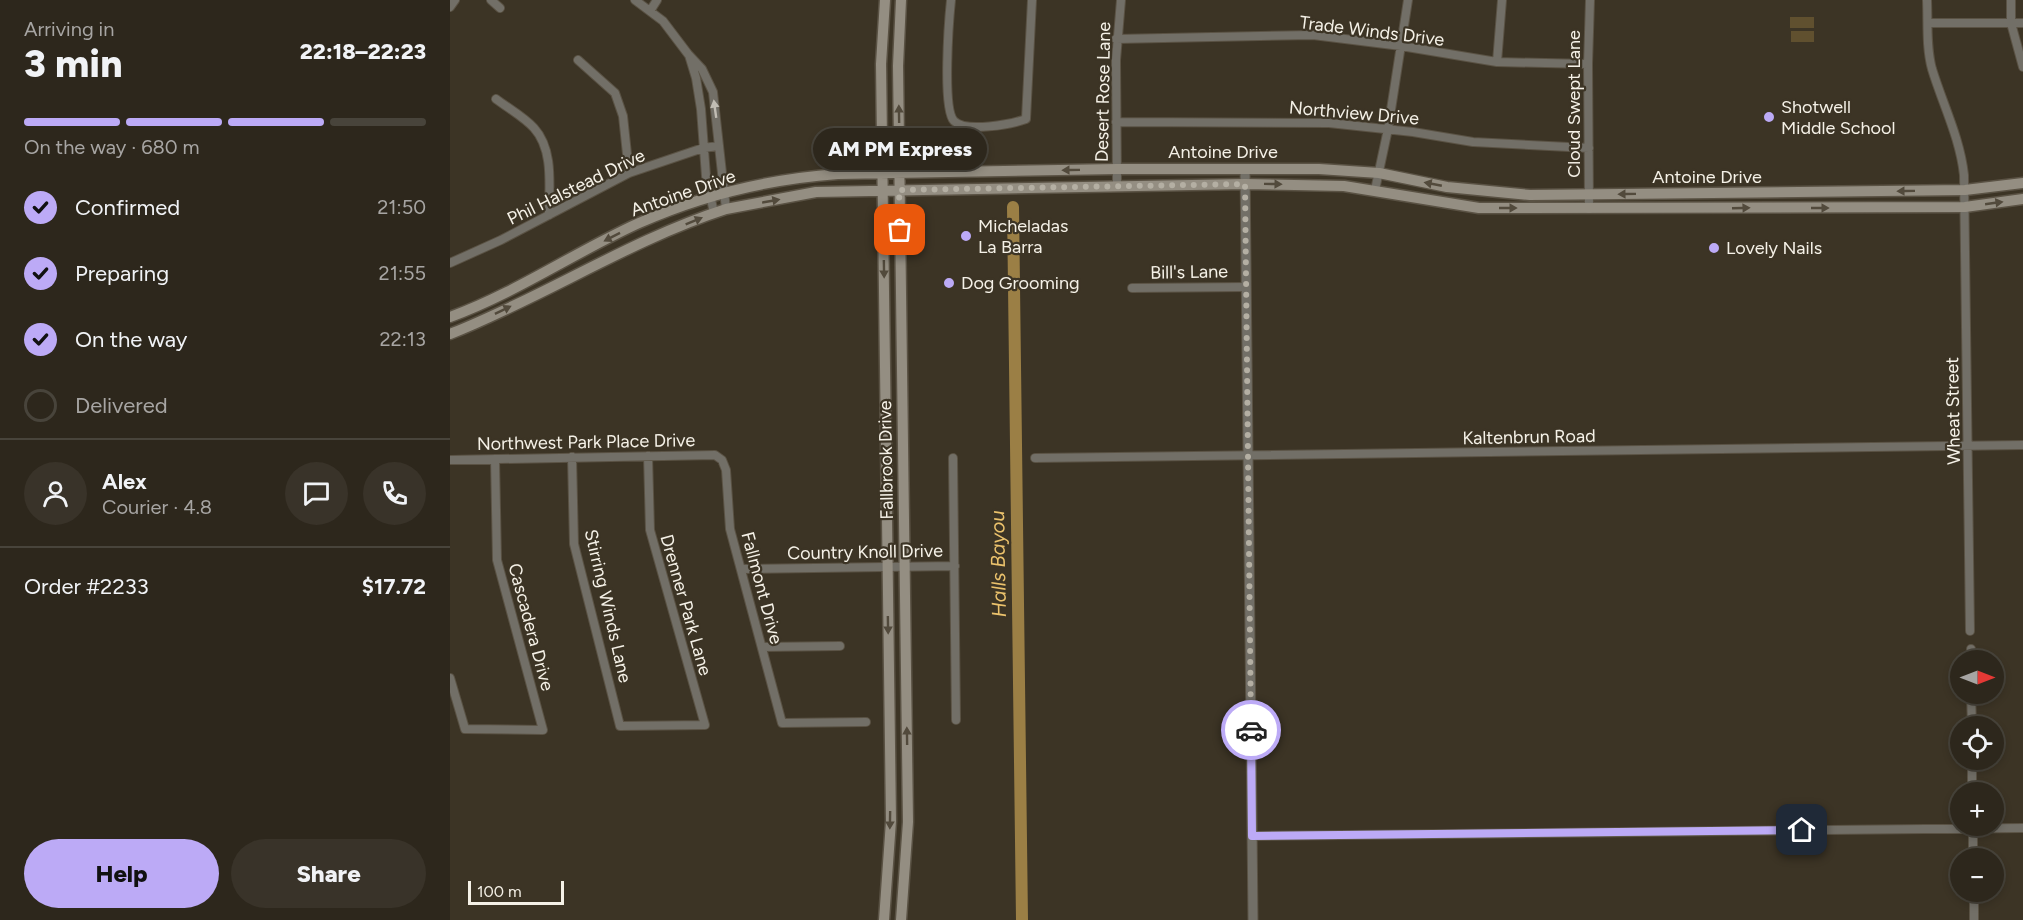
<!DOCTYPE html>
<meta charset="utf-8">
<style>
body{margin:0;font-family:Figtree,sans-serif;background:#393329;color:#f1f3f6;height:100vh;display:flex;flex-direction:column;font-size:22px;white-space:nowrap}
*{box-sizing:border-box;margin:0}
p{font-size:20px;color:#a7a5a3}
.icon{flex:none;width:33px;height:33px;fill:none;stroke:currentColor;stroke-width:2;stroke-linecap:round;stroke-linejoin:round}
.map{position:relative;flex:1;overflow:hidden}
.sheet{display:flex;flex-direction:column;background:#2d271c;width:450px}
.sheet>*{flex:none}
.needle{width:39px;rotate:90deg}
.fabs{position:absolute;left:1500px;top:650px;display:grid;gap:12px}
.fabs a{display:grid;place-items:center;width:54px;height:54px;border-radius:50%;background:#2d271c;box-shadow:0 3px 9px #0003,0 0 0 2px #48443b;font-size:30px}
.scale{position:absolute;left:18px;bottom:15px;width:96px;box-sizing:border-box;padding-left:6px;border:3px solid #f5f1e7;border-top:0;font-size:16px;line-height:21px;white-space:nowrap;color:#f5f1e7;-webkit-text-stroke:4px #3c3425;paint-order:stroke}
.pin{position:absolute;display:grid;place-items:center;width:51px;height:51px;color:#fff;margin:-26px;border-radius:12px;box-shadow:0 3px 9px #0006}
.courier{position:absolute;display:grid;place-items:center;width:60px;height:60px;margin:-30px;border:4px solid #bcaaf6;border-radius:50%;background:#fff;color:#222;box-shadow:0 2px 8px #0007}
.bubble{position:absolute;height:42px;border-radius:21px;background:#2d271c;box-shadow:0 3px 9px #0003,0 0 0 2px #48443b;font-size:20px;font-weight:800;line-height:42px;text-align:center}
.summary em{font-style:normal;font-weight:800}
.summary div{display:flex;flex-direction:column-reverse}
.summary{display:flex;align-items:center;justify-content:space-between;height:102px;padding:0 24px}
h1{font-size:39px;font-weight:800;line-height:45px}
.bar{display:grid;grid-template-columns:repeat(4,1fr);gap:9px 6px;align-content:center;height:72px;padding:0 24px}
.bar i{height:8px;border-radius:4px;background:#48443b}
.bar .selected{background:#bcaaf6}
.bar p{grid-column:span 4}
.line{display:flex;align-items:center;gap:15px;padding:0 24px;border-top:2px solid #48443b}
.line div{flex:1}
.round{display:grid;place-items:center;flex:none;width:63px;height:63px;border-radius:32px;background:#393329}
ol{padding:0 24px;list-style:none}
li{display:flex;align-items:center;gap:18px;height:66px}
li p{margin-inline-start:auto}
li .icon{padding:6px;border-radius:50%;background:#bcaaf6;color:#111;stroke-width:4}
li:last-child{color:#a7a5a3}
li i{width:33px;height:33px;border:3px solid #48443b;border-radius:50%}
.button{display:flex;gap:12px;margin-top:auto;padding:12px 24px}
.button a{flex:1;height:69px;border-radius:36px;background:#bcaaf6;color:#111;font-size:24px;font-weight:800;line-height:69px;text-align:center}
.button a+a{background:#393329;color:#f1f3f6}
main{display:flex;flex:1;min-height:0}
.map>svg:first-child{display:block}
.grass{fill:#60502f}
.lines{fill:none;stroke-linecap:round;stroke-linejoin:round}
.river{stroke:#9b7f45;stroke-width:12}
.minor-casing{stroke:#5a5244;stroke-width:10}
.tertiary-casing{stroke:#5a5244;stroke-width:11}
.secondary-casing{stroke:#5a5244;stroke-width:13}
.minor{stroke:#726f67;stroke-width:8}
.tertiary{stroke:#726f67;stroke-width:9}
.secondary{stroke:#948e82;stroke-width:10}
.oneway{fill:#c1bdb4}
.oneway2{fill:#524a3c}
.done{stroke:#b4afa3;stroke-width:6;stroke-dasharray:0 10.8}
.route{stroke:#bcaaf6;stroke-width:8}
.poi-dot{fill:#bcaaf6;stroke:#3c3425;stroke-width:2}
.labels{text-anchor:middle;stroke-width:4.5;stroke-linejoin:round;paint-order:stroke}
.street-label{font-size:18px;fill:#f5f1e7;stroke:#3c3425}
.poi-label{font-size:18px;fill:#f5f1e7;stroke:#3c3425;text-anchor:start}
.water-label{font-size:20px;font-style:italic;fill:#ebc26c;stroke:#3c3425}
</style>
<main>
<section class="sheet">
<div class="summary"><div><h1>3 min</h1><p>Arriving in</p></div><em>22:18–22:23</em></div>
<div class="bar"><i class="selected"></i><i class="selected"></i><i class="selected"></i><i></i><p>On the way · 680 m</p></div>
<ol>
<li><svg class="icon" aria-label="check" viewBox="0 0 24 24"><path d="M5 12l5 5 9-10"/></svg>Confirmed<p>21:50</p></li>
<li><svg class="icon" aria-label="check" viewBox="0 0 24 24"><path d="M5 12l5 5 9-10"/></svg>Preparing<p>21:55</p></li>
<li><svg class="icon" aria-label="check" viewBox="0 0 24 24"><path d="M5 12l5 5 9-10"/></svg>On the way<p>22:13</p></li>
<li><i></i>Delivered</li>
</ol>
<div class="line" style="height:108px"><a class="round"><svg class="icon" aria-label="person" viewBox="0 0 24 24"><circle cx="12" cy="8" r="4"/><path d="M4 21q1-7 8-7t8 7"/></svg></a><div><b>Alex</b><p>Courier · 4.8</p></div><a class="round"><svg class="icon" aria-label="chat" viewBox="0 0 24 24"><path d="M4 5h16v11H9l-5 4z"/></svg></a><a class="round"><svg class="icon" aria-label="phone" viewBox="0 0 24 24"><path d="M5 4h4l2 5-3 2q2 4 5 5l2-3 5 2v4C11 20 4 13 5 4z"/></svg></a></div>
<div class="line" style="height:78px"><div>Order #2233</div><b>$17.72</b></div>
<div class="button"><a>Help</a><a>Share</a></div>
</section>
<div class="map">
<svg width="1573" height="920" viewBox="0 0 1573 920">
<rect width="100%" height="100%" fill="#3c3425"/>
<path class="grass" d="M1340,17H1364V28H1340Z
M1341,31H1364V42H1341Z"/>
<g class="lines">
<path class="river" d="M563,207L572,920"/>
<defs>
<path id="minor" d="M41,0L50,8
M185,0L213,21L238,54L252,69L263,92L276,209
M501,0C499,19 492,109 504,121C516,133 562,124 576,119L582,0
M1477,0C1478,23 1476,47 1482,69C1493,105 1510,138 1514,175L1520,631
M1561,0V23L1573,67
M0,7L5,0
M200,11L207,0
M1478,23H1573
M666,39L863,35L951,46L1047,62L1138,64
M239,55L246,78L251,109L256,176L264,213
M128,60L165,93L173,116L179,173
M1047,62L1052,0
M46,99C58,108 74,117 84,128C104,150 99,186 99,215
M666,122L879,123L963,132L1023,142L1139,148
M667,185L666,60L671,0
M925,190L938,129L958,0
M1139,209L1138,64L1140,0
M0,263L51,240L179,173L253,148L268,146
M682,288L796,287
M122,457L124,544L170,726L255,725L200,530L198,456
M503,458L506,720
M585,458L1573,445
M0,460L265,455L272,460L276,470L280,529L332,723L416,722
M291,569L505,566
M312,647L390,646
M1521,649V660
M0,678L15,729L93,730L47,560L45,459
M1521,693L1522,726
M1522,759V792
M1523,825V858
M802,836L1573,828
M1524,891V920"/>
<path id="tertiary" d="M795,169L803,920"/>
<path id="secondary" d="M0,317C66,293 125,252 189,223C252,195 320,179 388,174L667,169H869L929,173L997,187L1080,195L1515,190L1573,183
M0,334C94,297 180,240 276,209L366,192L795,184L894,186L1029,208L1515,207L1573,199
M434,920L441,821L431,64L435,0
M451,920L458,822L448,66L451,0"/>
</defs>
<use href="#minor" class="minor-casing"/>
<use href="#tertiary" class="tertiary-casing"/>
<use href="#secondary" class="secondary-casing"/>
<use href="#minor" class="minor"/>
<use href="#tertiary" class="tertiary"/>
<use href="#secondary" class="secondary"/>
</g>
<defs><path id="oneway-solid" d="M-6-.8H1V-3.2L6.5 0L1 3.2V.8H-6Z" transform="scale(1.5)"/></defs>
<use class="oneway" href="#oneway-solid" transform="translate(265 109) rotate(-98)"/>
<g class="oneway2">
<use href="#oneway-solid" transform="translate(449 114) rotate(-91)"/>
<use href="#oneway-solid" transform="translate(621 170) rotate(179)"/>
<use href="#oneway-solid" transform="translate(823 184) rotate(1)"/>
<use href="#oneway-solid" transform="translate(983 184) rotate(-169)"/>
<use href="#oneway-solid" transform="translate(1456 191) rotate(179)"/>
<use href="#oneway-solid" transform="translate(1177 194) rotate(179)"/>
<use href="#oneway-solid" transform="translate(321 201) rotate(-10)"/>
<use href="#oneway-solid" transform="translate(1544 203) rotate(-8)"/>
<use href="#oneway-solid" transform="translate(1058 208)"/>
<use href="#oneway-solid" transform="translate(1291 208) rotate(-2)"/>
<use href="#oneway-solid" transform="translate(1370 208)"/>
<use href="#oneway-solid" transform="translate(244 221) rotate(-22)"/>
<use href="#oneway-solid" transform="translate(162 237) rotate(153)"/>
<use href="#oneway-solid" transform="translate(434 269) rotate(89)"/>
<use href="#oneway-solid" transform="translate(53 310) rotate(-26)"/>
<use href="#oneway-solid" transform="translate(438 625) rotate(89)"/>
<use href="#oneway-solid" transform="translate(457 736) rotate(-91)"/>
<use href="#oneway-solid" transform="translate(440 820) rotate(91)"/>
</g>
<g class="lines">
<path class="done" d="M450,230L449,190L795,184L801,730"/>
<path class="route" d="M801,730L802,836L1352,830"/>
</g>
<g class="poi-dot">
<circle cx="1319" cy="117" r="6"/>
<circle cx="516" cy="236" r="6"/>
<circle cx="1264" cy="248" r="6"/>
<circle cx="499" cy="283" r="6"/>
</g>
<g class="labels">
<g class="street-label">
<text transform="translate(922 31) rotate(7)" y="6">Trade Winds Drive</text>
<text transform="translate(653 92) rotate(-89)" y="6">Desert Rose Lane</text>
<text transform="translate(1124 104) rotate(-90)" y="6">Cloud Swept Lane</text>
<text transform="translate(904 113) rotate(5)" y="6">Northview Drive</text>
<text x="773" y="158">Antoine Drive</text>
<text x="1257" y="183">Antoine Drive</text>
<text transform="translate(126 187) rotate(-26)" y="6">Phil Halstead Drive</text>
<text transform="translate(233 193) rotate(-19)" y="6">Antoine Drive</text>
<text transform="translate(739 272) rotate(-1)" y="6">Bill's Lane</text>
<text transform="translate(1503 411) rotate(-91)" y="6">Wheat Street</text>
<text transform="translate(1079 437) rotate(-1)" y="6">Kaltenbrun Road</text>
<text transform="translate(136 442) rotate(-1)" y="6">Northwest Park Place Drive</text>
<text transform="translate(436 460) rotate(-91)" y="6">Fallbrook Drive</text>
<text transform="translate(415 552) rotate(-1)" y="6">Country Knoll Drive</text>
<text transform="translate(312 588) rotate(75)" y="6">Fallmont Drive</text>
<text transform="translate(236 605) rotate(74)" y="6">Drenner Park Lane</text>
<text transform="translate(158 606) rotate(77)" y="6">Stirring Winds Lane</text>
<text transform="translate(81 627) rotate(75)" y="6">Cascadera Drive</text>
</g>
<g class="poi-label">
<text x="1331" y="113">Shotwell<tspan x="1331" dy="21">Middle School</tspan></text>
<text x="528" y="232">Micheladas<tspan x="528" dy="21">La Barra</tspan></text>
<text x="1276" y="254">Lovely Nails</text>
<text x="511" y="289">Dog Grooming</text>
</g>
<g class="water-label">
<text transform="translate(548 564) rotate(-91)" y="7">Halls Bayou</text>
</g>
</g>
</svg>
<div class="fabs">
<a><svg class="needle" viewBox="-14 -14 28 28"><path d="M0-13l5 13h-10z" fill="#e53935"/><path d="M0 13l5-13h-10z" fill="#a7a5a3"/></svg></a>
<a><svg class="icon" aria-label="locate" viewBox="0 0 24 24"><circle cx="12" cy="12" r="6"/><path d="M12 2v4M12 18v4M2 12h4M18 12h4"/></svg></a>
<a>+</a>
<a>−</a>
</div>
<div class="scale">100 m</div>
<div class="pin" style="left:450px;top:230px;background:#ea580c"><svg class="icon" aria-label="bag" viewBox="0 0 24 24"><path d="M5 8h14l-1 12H6zM9 8a3 3 0 0 1 6 0"/></svg></div>
<div class="pin" style="left:1352px;top:830px;background:#1f2937"><svg class="icon" aria-label="home" viewBox="0 0 24 24"><path d="M3 11l9-7 9 7M6 9v11h12V9"/></svg></div>
<div class="courier" style="left:801px;top:730px"><svg class="icon" aria-label="car" viewBox="0 0 24 24"><path d="M5 17H2v-5l4-1 3-4h7l3 4 3 1v5h-3M9 17h6M6 11h13"/><circle cx="7" cy="17" r="2"/><circle cx="17" cy="17" r="2"/></svg></div>
<div class="bubble" style="left:363px;top:128px;width:174px">AM PM Express</div>
</div>
</main>
